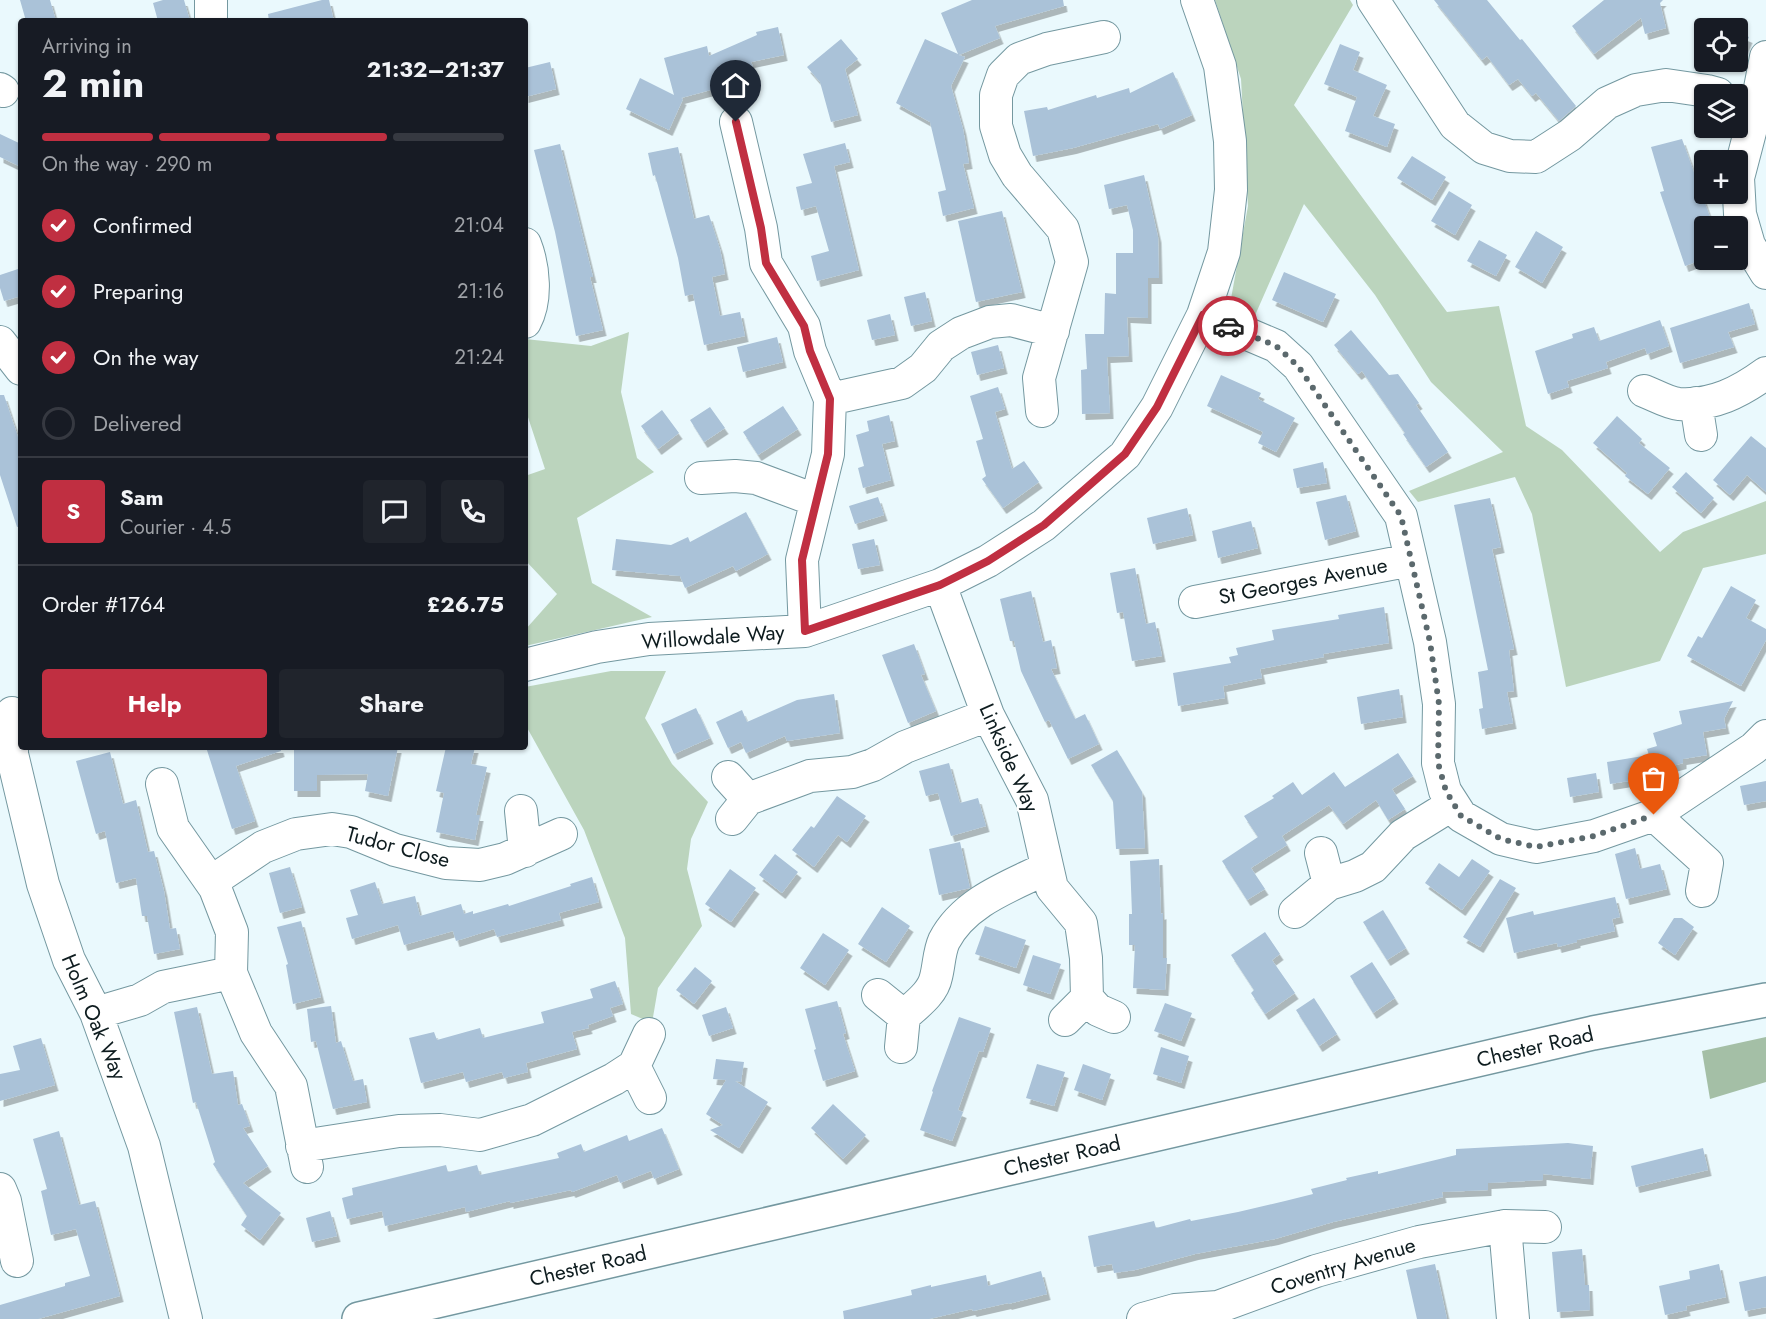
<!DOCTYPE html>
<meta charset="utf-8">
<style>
body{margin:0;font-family:Jost,sans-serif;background:#20242c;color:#f1f3f6;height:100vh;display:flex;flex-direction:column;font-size:22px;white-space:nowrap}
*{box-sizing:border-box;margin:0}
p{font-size:20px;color:#9ea1a6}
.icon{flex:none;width:33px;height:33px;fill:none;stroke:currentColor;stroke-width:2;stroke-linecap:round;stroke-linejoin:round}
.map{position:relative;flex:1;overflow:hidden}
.side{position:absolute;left:18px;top:18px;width:510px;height:732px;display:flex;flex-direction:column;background:#171b24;border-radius:6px;box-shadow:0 2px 4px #0004}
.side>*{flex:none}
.buttons{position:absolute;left:1694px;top:18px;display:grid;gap:12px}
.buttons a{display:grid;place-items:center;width:54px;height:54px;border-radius:6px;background:#171b24;box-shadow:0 2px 4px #0004;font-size:30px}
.pin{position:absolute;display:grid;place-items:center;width:51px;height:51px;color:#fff;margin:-62px -26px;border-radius:50% 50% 50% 0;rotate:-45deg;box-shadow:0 0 6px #0007}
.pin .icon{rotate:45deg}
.courier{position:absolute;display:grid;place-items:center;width:60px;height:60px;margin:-30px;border:4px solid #c02f41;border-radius:50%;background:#fff;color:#222;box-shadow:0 2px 8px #0007}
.headline em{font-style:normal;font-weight:700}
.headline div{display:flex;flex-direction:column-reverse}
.headline{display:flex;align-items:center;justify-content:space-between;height:102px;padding:0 24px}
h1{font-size:39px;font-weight:700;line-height:45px}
.bar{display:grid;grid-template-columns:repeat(4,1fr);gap:9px 6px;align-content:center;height:72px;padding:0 24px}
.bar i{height:8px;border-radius:4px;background:#363941}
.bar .active{background:#c02f41}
.bar p{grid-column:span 4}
.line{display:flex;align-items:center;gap:15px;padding:0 24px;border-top:2px solid #363941}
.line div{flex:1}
.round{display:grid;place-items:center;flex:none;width:63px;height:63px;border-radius:6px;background:#20242c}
ol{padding:0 24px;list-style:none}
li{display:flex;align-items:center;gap:18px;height:66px}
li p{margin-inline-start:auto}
li .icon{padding:6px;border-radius:50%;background:#c02f41;color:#fff;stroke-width:4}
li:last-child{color:#9ea1a6}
li i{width:33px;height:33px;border:3px solid #363941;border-radius:50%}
.primary-button{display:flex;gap:12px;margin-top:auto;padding:12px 24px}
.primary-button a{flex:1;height:69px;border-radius:6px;background:#c02f41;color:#fff;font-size:24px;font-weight:700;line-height:69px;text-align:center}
.primary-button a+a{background:#20242c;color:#f1f3f6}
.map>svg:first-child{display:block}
.green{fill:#bbd4bd}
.forest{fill:#a4bfa6}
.building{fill:#aac2d8;filter:url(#shadow)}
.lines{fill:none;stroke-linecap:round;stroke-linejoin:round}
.minor-casing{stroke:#7498a0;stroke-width:34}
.major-casing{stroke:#7498a0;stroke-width:36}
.minor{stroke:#fff;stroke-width:32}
.major{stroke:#fff;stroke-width:33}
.done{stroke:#5b696d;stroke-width:6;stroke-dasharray:0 10.8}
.route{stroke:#c02f41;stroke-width:8}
.labels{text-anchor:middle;stroke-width:5;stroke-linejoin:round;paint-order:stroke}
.street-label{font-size:21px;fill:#0e1c1f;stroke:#fff}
</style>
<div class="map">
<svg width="1766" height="1319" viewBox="0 0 1766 1319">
<defs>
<filter id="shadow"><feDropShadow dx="3.5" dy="6" stdDeviation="0" flood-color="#0004"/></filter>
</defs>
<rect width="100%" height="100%" fill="#eaf9fd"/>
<path class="green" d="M1215,0H1350L1353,5L1294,105L1447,312L1499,306L1526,426L1562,450L1660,552L1683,532L1766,501V554L1703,568L1660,661L1566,687L1532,514L1515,477L1418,502L1409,491L1503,452L1431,382L1375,295L1304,204L1253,320L1230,304L1248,206L1241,79Z
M629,332L621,392L637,458L654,472L577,518L592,583L652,617L525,646V630L557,594L525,560V476L545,469L525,408V339L591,346Z
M611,671H666L645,718L672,764L708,802L691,839L687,869L702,926L658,988L652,1023L631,1014L625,938L584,830L525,724V687Z"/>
<path class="forest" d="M1766,1037V1082L1710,1099L1702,1051Z"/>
<path class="building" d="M20,0H50L56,21H26Z
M163,0H184L190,21H158L153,3Z
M322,0H329L334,21H269L268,14Z
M972,0H1063L1064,6L995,26L1000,38L959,55L965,57L951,86L963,129L969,163L963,164L974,208L943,216L938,192L946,190L930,122L896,103L925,39L958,54L941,13Z
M1434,0H1487L1520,40L1522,39L1576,106L1559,121L1536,93L1532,96L1518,79L1509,85L1487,56L1482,60Z
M1604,0H1663L1660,3L1666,28L1645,34L1641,18L1594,54L1572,26Z
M778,27L784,55L751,62L753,67L717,84L718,88L681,98L683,99L669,130L626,109L640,78L674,95L664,58L707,46L709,56L757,35L756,32Z
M1737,32L1749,37L1740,59L1737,58Z
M841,39L858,59L845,69L858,115L831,122L820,82L807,67Z
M1340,44L1360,52L1353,70L1387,85L1373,116L1395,124L1387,147L1345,131L1357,97L1324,84Z
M550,62L556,89L525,97V68Z
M1173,72L1192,115L1160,129L1158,124L1073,148L1033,156L1024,111L1047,107L1048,110L1096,95L1097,98L1129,88L1130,93Z
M0,134L21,144V167L0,157Z
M1682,139L1710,217L1704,219V259L1685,266L1660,192L1664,191L1651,147Z
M845,143L850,162L834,166L859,270L817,281L811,256L829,251L816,206L801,210L796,187L812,183L803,154Z
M560,144L589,261L593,277H590L603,330L576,336L555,232L534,150Z
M678,147L694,219L709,215L720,249L725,274L712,277L720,316L740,312L745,336L704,345L693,294L685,296L678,258L655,175L653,176L648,153Z
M1412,156L1446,177L1432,200L1397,178Z
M1144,175L1158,237L1159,278H1148V318L1127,317L1129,356L1107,357L1110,413L1082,414L1081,370L1087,369L1085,334H1104L1105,293L1116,294V253H1133V230L1127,205L1109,209L1104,185Z
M1449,191L1472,205L1455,235L1431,221Z
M1002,211L1022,292L976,302L958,221Z
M1536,231L1563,247L1542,283L1515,267Z
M1479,240L1507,255L1496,276L1467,261Z
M21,268V296L4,301L0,288V275Z
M1284,272L1336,294L1323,322L1272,300Z
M925,292L932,321L911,326L904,297Z
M1749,303L1755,324L1728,332L1734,347L1680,363L1670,328Z
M890,314L895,335L872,340L867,320Z
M1660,320L1669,346L1647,354L1645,348L1606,362L1608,368L1567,381L1569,387L1548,394L1535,351L1573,338L1572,334L1594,327L1599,341Z
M1351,330L1389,375L1398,374L1419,403L1416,405L1448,452L1426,467L1403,434L1405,433L1362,371L1358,374L1334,345Z
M777,337L783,362L743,372L737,347Z
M998,345L1004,368L977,375L971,352Z
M1221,375L1261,393L1258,399L1295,418L1276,452L1258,443L1263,432L1207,406Z
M998,387L1005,409L995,412L1012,469L1024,461L1039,482L1003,508L982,479L986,476L976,441L983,439L970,396Z
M0,395H4L21,446V526L17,527L0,475Z
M783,406L798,429L758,455L743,432Z
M710,407L725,428L704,442L690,420Z
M662,410L679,433L658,449L641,426Z
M889,415L895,441L882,444L891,480L863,488L858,468L864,466L856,435L869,431L867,421Z
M1617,416L1642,439L1639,443L1670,468L1648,494L1625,476L1627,473L1593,443Z
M1751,436L1766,448V492L1747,475L1730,495L1713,480Z
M1323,462L1327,483L1297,488L1293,469Z
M1686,472L1714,498L1701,513L1672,487Z
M1346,495L1356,531L1325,540L1316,502Z
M878,497L884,515L855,524L849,506Z
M1490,498L1501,547L1492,549L1514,649L1509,650L1514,691L1507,692L1513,723L1482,729L1479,709L1483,708L1478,672L1488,670L1454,505Z
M1187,508L1193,535L1153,544L1147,518Z
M746,512L768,554L736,571L733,566L685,588L680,576L612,570L616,539L671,545L688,537L690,542Z
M1251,521L1258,548L1218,558L1212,531Z
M874,539L880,565L858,569L852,544Z
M1135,568L1146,624L1155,622L1162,656L1132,661L1123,612L1117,613L1110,573Z
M1731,586L1756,600L1746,618L1766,629V640L1741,686L1687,656L1698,636L1702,638Z
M1031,591L1043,642L1051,640L1057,668L1051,669L1075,719L1085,714L1099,744L1068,759L1049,720L1045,722L1021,671L1014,641H1010L1000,599Z
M1384,607L1389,643L1323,654L1324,657L1260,669L1262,678L1223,686L1225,698L1178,706L1173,673L1231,663L1229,657L1238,655L1236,648L1274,640L1272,630L1339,619L1338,615Z
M914,644L925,674L921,675L936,711L908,723L882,655Z
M1399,689L1403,717L1361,724L1357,697Z
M834,694L840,733L787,741L785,736L746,753L741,742L728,748L716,722L742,710L747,722L797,700Z
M1733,701L1724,719L1726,728L1703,732L1707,755L1683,759V763L1640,775L1641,779L1610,784L1607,762L1649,755L1647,749L1657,746L1653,733L1682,724L1679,711Z
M696,708L710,738L674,754L661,724Z
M206,747H280L281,751L236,766L255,821L232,829Z
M352,747H398L388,796L365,791L368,774L317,775V791H294V749H352Z
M446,747H475L471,764L487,767L476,815H480L475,840L436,832L444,793L436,791Z
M1117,750L1142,792L1145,848L1116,849L1113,801L1091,765Z
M110,752L123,804L136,800L148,852L154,851L164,891L170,929L176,928L180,949L154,954L147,916H142L136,878L116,883L105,831L96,834L76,761Z
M1398,753L1413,776L1392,789L1405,809L1388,820L1376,800L1343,824L1329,805L1282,836L1287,845L1251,868L1265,889L1247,900L1222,861L1258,837L1244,816L1274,798L1272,796L1293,782L1302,795L1334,772L1345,787Z
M949,763L960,803L978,798L986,826L951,836L938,793L926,796L919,771Z
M1596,773L1599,792L1570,797L1567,778Z
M1766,781V801L1744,805L1740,786Z
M837,796L866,816L847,842L838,835L814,867L792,850L811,826L814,828Z
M960,842L970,888L939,895L929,849Z
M1635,848L1640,869L1660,864L1667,889L1626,899L1615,854Z
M775,854L798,872L782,893L759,875Z
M1159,859L1161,914L1163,913V958H1167L1165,990L1133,988L1135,945H1129V914H1132L1130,861Z
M1472,859L1490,871L1462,910L1425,883L1439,863L1459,877Z
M290,867L302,907L280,913L269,873Z
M730,869L756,888L731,922L705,904Z
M592,877L599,902L559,913L561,920L497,937L494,929L456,941L453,931L404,945L398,925L352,939L346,918L358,915L350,890L375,882L382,904L415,896L420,916L461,904L464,914L473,911V914L508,904L509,906L571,886L570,884Z
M1500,879L1516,888L1480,947L1463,937Z
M1615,897L1620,917L1612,919L1615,931L1577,940V942L1558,947L1557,943L1514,953L1506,918L1533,911L1534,915Z
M882,907L910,926L886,962L858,944Z
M1383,910L1406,948L1387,960L1363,922Z
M1674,918H1682L1694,927L1675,955L1658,943Z
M301,921L321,997L293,1004L286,965L288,964L277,927Z
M985,926L1026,940L1016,968L975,954Z
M1265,932L1280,954L1272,960L1295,993L1265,1014L1251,993L1254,990L1231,955Z
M823,933L849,950L825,985L800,968Z
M1033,955L1061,964L1050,994L1023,985Z
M1372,962L1395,998L1373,1013L1350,976Z
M695,967L712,981L694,1004L676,990Z
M615,981L623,1004L610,1008L613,1016L588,1025L589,1028L572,1032L577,1049L526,1063L528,1072L504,1078L502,1072L466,1082L463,1072L421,1083L409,1038L434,1032L437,1040L480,1028L483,1038L544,1023L541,1012L593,998L590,989Z
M1314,998L1337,1034L1319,1046L1296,1010Z
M837,1001L846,1033L843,1034L855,1071L823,1081L814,1050L816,1049L805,1009Z
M1165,1003L1192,1013L1181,1041L1154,1031Z
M331,1006L336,1043L341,1041L353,1081L363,1079L367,1102L333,1109L316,1041L311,1042L307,1009Z
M197,1007L212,1074L233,1071L238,1105L242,1104L250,1126L243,1128L268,1166L243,1183L281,1213L260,1240L241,1225L247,1216L213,1164L215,1162L196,1102L193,1103L174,1012Z
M726,1007L733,1028L709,1036L702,1015Z
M959,1017L991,1028L983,1052L979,1051L958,1110L963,1112L952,1141L920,1130L933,1092L932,1091Z
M41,1038L55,1085L0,1101V1074L20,1070L13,1046Z
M1161,1047L1189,1056L1181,1083L1153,1074Z
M716,1059L744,1062L741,1082L735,1081L768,1102L739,1148L710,1130L723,1125L706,1114L726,1080L713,1079Z
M1037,1064L1065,1072L1054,1106L1026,1098Z
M1083,1064L1111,1074L1102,1100L1074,1090Z
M833,1104L866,1135L843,1159L811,1128Z
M662,1128L679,1169L654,1179L651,1171L620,1183L617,1175L572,1192L571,1190L510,1203V1201L466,1212L465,1207L385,1226L382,1211L347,1219L342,1198L353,1195L352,1188L446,1165L448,1172L477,1165L480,1175L559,1158L557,1153L581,1144L584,1152L627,1135L629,1141Z
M59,1131L79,1205L95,1201L120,1296L38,1319H0V1305L65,1286V1283L90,1276L76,1229L51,1235L41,1191L47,1189L33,1139Z
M1568,1143L1593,1146L1590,1179L1543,1174V1180L1488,1183V1190L1442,1192L1443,1197L1333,1222L1275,1239L1195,1254L1135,1270L1114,1273L1112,1264L1094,1267L1088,1236L1154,1221L1156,1228L1190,1219L1191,1221L1238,1212L1285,1201L1313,1194L1311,1189L1347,1180L1346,1178L1378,1171V1174L1456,1155V1149Z
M1703,1148L1708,1170L1636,1187L1631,1166Z
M330,1211L337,1236L312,1242L306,1218Z
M1582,1249L1585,1285H1589L1590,1310L1557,1312L1552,1252Z
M1435,1264L1447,1319H1417L1406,1270Z
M1719,1264L1726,1297L1686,1306L1687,1310L1665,1315L1659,1286L1690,1279L1689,1271Z
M1041,1271L1047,1294L1008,1304V1303L973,1311L972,1309L929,1319H844L843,1311L912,1295L911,1290L931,1285V1287L986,1275L988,1286Z
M1766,1276V1307L1745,1311L1739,1282Z"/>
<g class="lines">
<defs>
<path id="minor" d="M211,0V21
M1373,0L1455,125L1484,148L1510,156L1536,157L1570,135L1607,103L1636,90L1666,85L1707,91L1718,94
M1766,57L1756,109L1738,178L1740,214L1749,245L1766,273
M0,89L3,91
M736,122L761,228L766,263L804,326L810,351L830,399L828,454L802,560L805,631
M525,244C534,267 537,300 525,322
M1203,315L1276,346L1298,366L1401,516L1430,642L1439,704L1438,763L1445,791L1461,816L1501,839L1536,847L1594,836L1654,815L1754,748L1766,736
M0,342L21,369
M1644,391C1655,395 1668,403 1679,404C1713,406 1740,392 1766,373
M830,399L902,383L923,368L941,346L961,333L990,322L1011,320L1053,331
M1696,403L1701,435
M1042,411L1039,378L1072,262L1063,229L1017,175L1005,155L996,126V95L1003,75L1019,59L1047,49L1104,37
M701,478L735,476L756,478L815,500
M940,585L988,715L1032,800L1052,888L1081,923L1086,958L1087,998L1098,1010L1114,1017
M1195,602L1411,560
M525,665L597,647L649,639L805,631L940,585L988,561L1044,525L1125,455L1157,407L1203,315L1224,252L1231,190L1230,141L1220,66L1197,0
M12,713V754L43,884L69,960L96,1013L144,1146L186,1319
M728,777L748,799
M162,784L173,828L215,888L232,932L231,973L256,1033L291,1086L307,1167
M521,811L525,851
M1654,815L1707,863L1702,891
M732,819L748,799L810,776L852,772L873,765L905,747L988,715
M1321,853L1329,884
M211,882L263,847L296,834L332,829L351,832L395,850L446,863L480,865L505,859L561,834
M1295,912L1329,884L1355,876L1373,867L1403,835L1453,804
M878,995L904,1016
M96,1013L140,1000L163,987L231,973
M1065,1020L1087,998
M901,1047L904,1016C916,1005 933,993 936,977C939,966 939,952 944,941C964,902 1010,886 1047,868
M634,1066L650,1098
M302,1146L399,1131L440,1130L480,1135L532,1120L614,1079L634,1066L649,1034
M0,1189L5,1201L17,1261
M1505,1226L1513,1319
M1143,1319L1175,1310L1218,1307L1316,1271L1419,1242L1505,1226L1545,1227"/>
<path id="major" d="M359,1319L1593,1033L1766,1000"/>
</defs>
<use href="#minor" class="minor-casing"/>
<use href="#major" class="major-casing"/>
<use href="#minor" class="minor"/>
<use href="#major" class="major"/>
</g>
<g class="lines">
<path class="done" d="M1228,326L1276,346L1298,366L1401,516L1430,642L1439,704L1438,763L1446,791L1461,816L1501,839L1536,847L1594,836L1654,815"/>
<path class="route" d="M736,122L761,228L766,263L804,326L810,351L830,399L828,454L802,560L805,631L940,585L988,561L1044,525L1125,454L1157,407L1203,315L1228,326"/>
</g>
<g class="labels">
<g class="street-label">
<text transform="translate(1303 581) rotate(-11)" y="7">St Georges Avenue</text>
<text transform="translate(713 637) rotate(-4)" y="7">Willowdale Way</text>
<text transform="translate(1009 758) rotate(66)" y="7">Linkside Way</text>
<text transform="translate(398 847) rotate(15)" y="7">Tudor Close</text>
<text transform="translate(94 1017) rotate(67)" y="7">Holm Oak Way</text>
<text transform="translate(1535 1047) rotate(-13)" y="7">Chester Road</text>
<text transform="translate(1062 1156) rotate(-13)" y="7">Chester Road</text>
<text transform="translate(588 1266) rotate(-13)" y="7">Chester Road</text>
<text transform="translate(1343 1266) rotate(-17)" y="7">Coventry Avenue</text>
</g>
</g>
</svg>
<div class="buttons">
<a><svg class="icon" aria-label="locate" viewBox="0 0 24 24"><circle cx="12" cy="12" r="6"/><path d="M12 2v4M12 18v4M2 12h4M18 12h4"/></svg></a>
<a><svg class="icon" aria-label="layers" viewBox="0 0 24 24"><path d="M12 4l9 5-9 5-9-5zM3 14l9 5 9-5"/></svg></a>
<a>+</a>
<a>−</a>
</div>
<div class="pin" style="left:1654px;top:815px;background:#ea580c"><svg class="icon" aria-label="bag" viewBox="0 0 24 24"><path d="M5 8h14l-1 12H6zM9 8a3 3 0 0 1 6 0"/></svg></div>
<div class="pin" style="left:736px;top:122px;background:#1f2937"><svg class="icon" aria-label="home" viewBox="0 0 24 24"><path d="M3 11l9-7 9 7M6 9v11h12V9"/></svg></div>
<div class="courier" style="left:1228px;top:326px"><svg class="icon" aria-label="car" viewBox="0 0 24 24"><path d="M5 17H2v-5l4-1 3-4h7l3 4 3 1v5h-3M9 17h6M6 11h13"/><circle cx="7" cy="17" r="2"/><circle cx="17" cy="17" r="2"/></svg></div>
<section class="side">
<div class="headline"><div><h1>2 min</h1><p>Arriving in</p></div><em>21:32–21:37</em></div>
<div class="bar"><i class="active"></i><i class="active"></i><i class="active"></i><i></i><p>On the way · 290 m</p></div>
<ol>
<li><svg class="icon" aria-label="check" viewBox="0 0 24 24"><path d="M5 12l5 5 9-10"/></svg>Confirmed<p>21:04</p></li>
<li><svg class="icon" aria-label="check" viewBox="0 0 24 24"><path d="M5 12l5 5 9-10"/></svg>Preparing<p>21:16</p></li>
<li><svg class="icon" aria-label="check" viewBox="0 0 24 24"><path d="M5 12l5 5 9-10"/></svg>On the way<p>21:24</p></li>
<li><i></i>Delivered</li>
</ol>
<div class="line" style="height:108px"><b class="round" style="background:#c02f41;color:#fff">S</b><div><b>Sam</b><p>Courier · 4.5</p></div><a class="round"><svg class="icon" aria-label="chat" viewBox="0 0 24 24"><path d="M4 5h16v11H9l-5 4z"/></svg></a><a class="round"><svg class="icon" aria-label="phone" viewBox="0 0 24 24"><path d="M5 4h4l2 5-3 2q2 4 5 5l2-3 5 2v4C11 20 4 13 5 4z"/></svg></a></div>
<div class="line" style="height:78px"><div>Order #1764</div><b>£26.75</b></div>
<div class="primary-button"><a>Help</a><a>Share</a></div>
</section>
</div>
